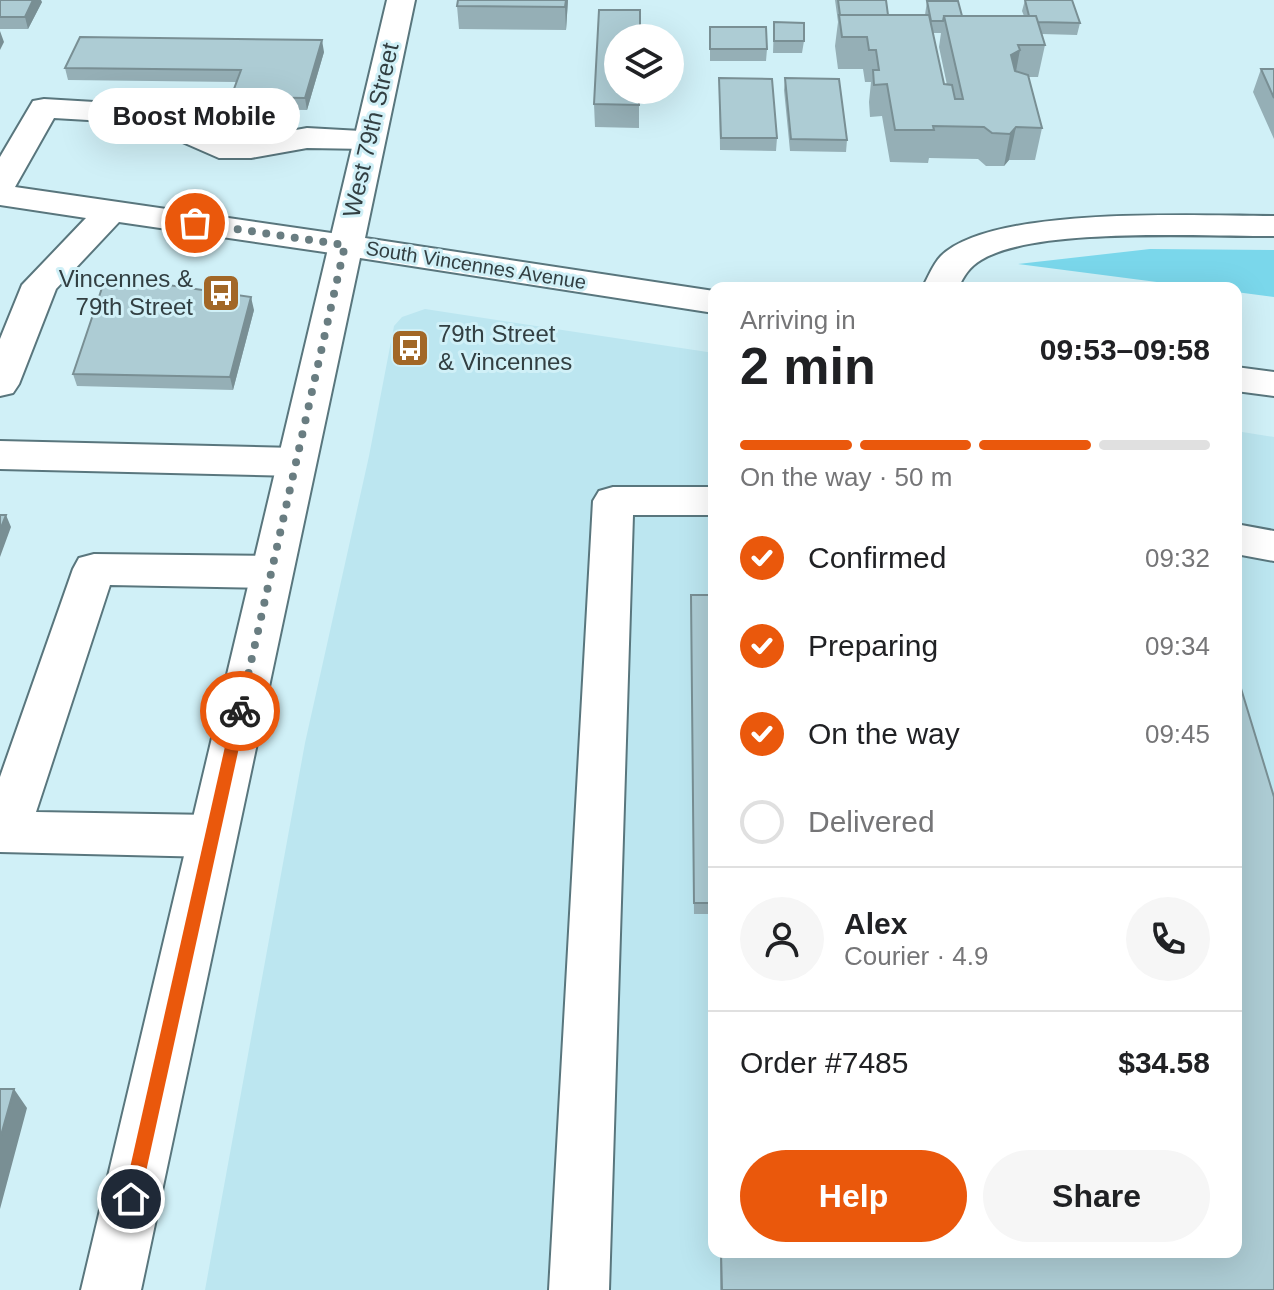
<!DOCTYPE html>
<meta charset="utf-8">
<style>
body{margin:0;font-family:Helvetica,sans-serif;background:#f6f6f6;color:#202124;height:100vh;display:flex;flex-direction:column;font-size:30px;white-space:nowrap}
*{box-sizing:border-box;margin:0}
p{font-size:26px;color:#757577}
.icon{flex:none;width:44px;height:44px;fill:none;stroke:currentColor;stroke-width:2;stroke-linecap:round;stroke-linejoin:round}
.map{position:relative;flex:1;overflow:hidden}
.drawer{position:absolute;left:708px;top:282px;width:534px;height:976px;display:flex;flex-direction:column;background:#fff;border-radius:16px;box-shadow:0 8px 32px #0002}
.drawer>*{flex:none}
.buttons{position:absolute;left:604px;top:24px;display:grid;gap:16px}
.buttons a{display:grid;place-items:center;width:80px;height:80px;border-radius:50%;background:#fff;box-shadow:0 8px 32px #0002;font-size:40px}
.pin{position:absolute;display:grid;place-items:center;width:68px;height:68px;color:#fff;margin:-34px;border:4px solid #fff;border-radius:50%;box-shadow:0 2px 8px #0007}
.courier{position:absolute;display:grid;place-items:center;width:80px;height:80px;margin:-40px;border:6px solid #ea580c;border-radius:50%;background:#fff;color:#222;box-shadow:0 2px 10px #0007}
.bubble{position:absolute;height:56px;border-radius:28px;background:#fff;box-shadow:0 8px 32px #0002;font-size:26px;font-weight:800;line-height:56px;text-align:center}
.headline em{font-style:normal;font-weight:800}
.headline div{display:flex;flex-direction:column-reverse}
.headline{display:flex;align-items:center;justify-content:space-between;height:136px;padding:0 32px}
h1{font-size:52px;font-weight:800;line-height:60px}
.bar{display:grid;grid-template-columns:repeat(4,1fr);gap:12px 8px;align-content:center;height:96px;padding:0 32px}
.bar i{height:10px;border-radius:6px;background:#e0e0e0}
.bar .current{background:#ea580c}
.bar p{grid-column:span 4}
.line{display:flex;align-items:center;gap:20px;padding:0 32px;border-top:2px solid #e0e0e0}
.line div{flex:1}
.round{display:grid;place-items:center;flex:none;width:84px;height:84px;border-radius:42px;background:#f6f6f6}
ol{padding:0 32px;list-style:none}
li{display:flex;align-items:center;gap:24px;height:88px}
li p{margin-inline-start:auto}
li .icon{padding:8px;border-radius:50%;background:#ea580c;color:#fff;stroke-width:4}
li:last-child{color:#757577}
li i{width:44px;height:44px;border:4px solid #e0e0e0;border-radius:50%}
.cta{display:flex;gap:16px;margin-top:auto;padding:16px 32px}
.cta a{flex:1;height:92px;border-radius:48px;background:#ea580c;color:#fff;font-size:32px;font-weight:800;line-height:92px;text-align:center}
.cta a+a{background:#f6f6f6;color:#202124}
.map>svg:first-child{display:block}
.built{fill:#bce6f0}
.green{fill:#7ad7eb}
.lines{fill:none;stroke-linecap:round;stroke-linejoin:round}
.minor-casing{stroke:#59767d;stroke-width:4}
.major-casing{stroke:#59767d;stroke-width:4}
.minor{fill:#fff;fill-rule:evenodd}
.major{fill:#fff;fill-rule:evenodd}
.wall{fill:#95afb6;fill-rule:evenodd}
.shaded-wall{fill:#798f94}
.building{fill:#adccd4;stroke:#798f94;stroke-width:2}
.route{fill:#ea580c}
.done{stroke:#697d81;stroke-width:8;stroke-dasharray:0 14.4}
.labels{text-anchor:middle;stroke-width:6;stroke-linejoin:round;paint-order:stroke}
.far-street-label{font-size:20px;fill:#323f42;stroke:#d0f0f7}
.street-label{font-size:24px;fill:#323f42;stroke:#d0f0f7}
.poi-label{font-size:24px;fill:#323f42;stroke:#d0f0f7;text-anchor:end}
</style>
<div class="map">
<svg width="1274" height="1290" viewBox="0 0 1274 1290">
<rect width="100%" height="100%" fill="#d0f0f7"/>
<path class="built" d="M425,309L714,353V1252H1236V431L1274,437V1290H205L305,743L369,456L394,326L402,317Z"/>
<path class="green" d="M1150,249L1274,250V297L1236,292V288H1203L1018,264Z"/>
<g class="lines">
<defs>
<path id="minor" d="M44,99L145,105L224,138H251L307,128L379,132L384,139L379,146L368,149L307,148L251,158H219L139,123L54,118L15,187L345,235L357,238L362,245L357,252L345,255L119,222L56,289L19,384L13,393L0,396V339L22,285L86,218L0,205V157L33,101Z
M1274,216V236C1205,237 1037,226 981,260C969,267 964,276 958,288H922C928,278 933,264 941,256C993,205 1201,216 1274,216Z
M0,441L296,448L310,452L316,462L310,472L296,476L0,469Z
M613,487H714V515H633L609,1290H549L593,501L599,491Z
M1236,524L1274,531V561L1236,554Z
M94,554L271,556L286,561L292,572L286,583L271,588L110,585L36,812L212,815L229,821L236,836L229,851L212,857L0,852V777L73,569L79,558Z"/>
<path id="major" d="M387,0H415L365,238L714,291V313L360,258L141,1290H81Z
M1236,367L1274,372V396L1236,391Z"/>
</defs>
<use href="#minor" class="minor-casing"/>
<use href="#major" class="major-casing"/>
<use href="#minor" class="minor"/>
<use href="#major" class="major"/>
</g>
<path class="wall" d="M0,0L42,2L28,29H0Z
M458,0H568L566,30L459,29L457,6Z
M835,0H886L888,15H925L927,1L962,16H1024L1022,11L1025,0L1080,23L1077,35L1042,34L1045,45L1038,77H1028L1042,128L1035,160H1009L1004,166H986L978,159L929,158L928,163L890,162L882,116L870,117L869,102L871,82H865L863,69H838L835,46L838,22ZM933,33H941L939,47L947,85L944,84Z
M774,22L804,41L802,53H773Z
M710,27L767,49L766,61H710Z
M324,52L307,110L234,109L231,97L236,82L68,80L65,68Z
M1261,69H1274V139L1253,92Z
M719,78L777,138L776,151L720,150Z
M785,78L847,140L846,152L790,151L784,90Z
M639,90V128L595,127L594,104Z
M254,310L233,390L77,386L73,374Z
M691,595H714V975L713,914H694Z
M720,1252H1236L1274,1290H720Z"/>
<path class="shaded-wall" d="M33,0H41L42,2L28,29L25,17Z
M566,0H568L566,30L565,7Z
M0,31L4,42L0,50Z
M322,40L324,52L307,110L305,98Z
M1020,50L1014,82L1011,55Z
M1016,127L1009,160L1004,166L1010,134Z
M251,297L254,310L233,390L230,377Z
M6,515L11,527L0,557V530Z
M14,1089L27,1108L0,1209V1139Z"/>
<path class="building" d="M0,0H33L25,17H0Z
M458,0H566L565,7L457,6Z
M838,0H886L888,15H840Z
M1025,0H1072L1080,23L1038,22L1036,16H1029Z
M927,1H958L962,16H944L943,21H931Z
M599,10H640V38H618V90H639V105L594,104Z
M839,15H929L944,84L952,85L955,99H963L944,16H1036L1045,45H1018L1020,50L1011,55L1015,71L1028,75L1042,128L1016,127L1010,134L992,133L984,127L933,126L934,130H895L887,84L874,85L873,70H879L876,50H869L867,37H842Z
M774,22L804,23V41H774Z
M710,27H766L767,49H710Z
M80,37L322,40L305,98L231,97L241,70L65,68Z
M1261,69H1274V98Z
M719,78L772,79L777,138H721Z
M785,78L839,79L847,140L791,139Z
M106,276L251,297L230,377L73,374Z
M0,515H6L0,530Z
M691,595H714V923V903H694Z
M1236,672L1274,797V1290H722L721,1252H1236Z
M0,1089H14L0,1139Z"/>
<path class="route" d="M240,706L247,711L140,1199L137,1205L131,1208L125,1205L123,1199L233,711Z"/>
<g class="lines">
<path class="done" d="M195,223L345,245L240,711"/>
</g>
<defs>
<symbol id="bus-square" viewBox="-11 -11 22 22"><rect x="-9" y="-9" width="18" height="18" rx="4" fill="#a26727" stroke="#d0f0f7"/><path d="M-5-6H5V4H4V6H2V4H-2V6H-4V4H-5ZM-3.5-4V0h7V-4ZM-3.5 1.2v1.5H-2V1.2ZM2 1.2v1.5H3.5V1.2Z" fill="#fff"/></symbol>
</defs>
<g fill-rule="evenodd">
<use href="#bus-square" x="199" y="271" width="44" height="44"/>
<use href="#bus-square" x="388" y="326" width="44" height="44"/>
</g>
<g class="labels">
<g class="far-street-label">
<text transform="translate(476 265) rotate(9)" y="7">South Vincennes Avenue</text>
</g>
<g class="street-label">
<text transform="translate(371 130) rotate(-77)" y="8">West 79th Street</text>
</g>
<g class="poi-label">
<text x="193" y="287">Vincennes &amp;<tspan x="193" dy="28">79th Street</tspan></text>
<text x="438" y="342" text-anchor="start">79th Street<tspan x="438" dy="28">&amp; Vincennes</tspan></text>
</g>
</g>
</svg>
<div class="buttons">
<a><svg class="icon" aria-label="layers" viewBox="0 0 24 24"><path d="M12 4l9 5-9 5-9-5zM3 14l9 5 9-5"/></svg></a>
</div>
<div class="pin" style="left:195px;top:223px;background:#ea580c"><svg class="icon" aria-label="bag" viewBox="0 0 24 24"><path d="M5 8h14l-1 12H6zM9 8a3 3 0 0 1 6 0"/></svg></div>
<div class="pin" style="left:131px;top:1199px;background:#1f2937"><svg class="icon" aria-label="home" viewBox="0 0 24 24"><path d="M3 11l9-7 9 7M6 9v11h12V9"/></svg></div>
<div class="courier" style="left:240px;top:711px"><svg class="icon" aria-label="bike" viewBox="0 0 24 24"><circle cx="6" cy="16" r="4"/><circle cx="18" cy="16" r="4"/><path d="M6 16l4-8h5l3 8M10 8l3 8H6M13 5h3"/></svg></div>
<div class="bubble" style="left:88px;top:88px;width:212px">Boost Mobile</div>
<section class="drawer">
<div class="headline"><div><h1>2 min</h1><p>Arriving in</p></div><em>09:53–09:58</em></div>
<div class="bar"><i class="current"></i><i class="current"></i><i class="current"></i><i></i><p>On the way · 50 m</p></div>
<ol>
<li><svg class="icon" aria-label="check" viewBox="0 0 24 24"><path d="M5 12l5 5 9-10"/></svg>Confirmed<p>09:32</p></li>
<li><svg class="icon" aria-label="check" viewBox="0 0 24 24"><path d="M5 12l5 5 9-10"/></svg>Preparing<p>09:34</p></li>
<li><svg class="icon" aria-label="check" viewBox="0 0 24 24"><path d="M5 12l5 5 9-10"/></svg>On the way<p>09:45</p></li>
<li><i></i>Delivered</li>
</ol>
<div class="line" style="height:144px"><a class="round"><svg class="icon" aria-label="person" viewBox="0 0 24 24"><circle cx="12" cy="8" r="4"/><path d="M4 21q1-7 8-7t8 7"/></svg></a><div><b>Alex</b><p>Courier · 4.9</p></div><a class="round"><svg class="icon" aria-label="phone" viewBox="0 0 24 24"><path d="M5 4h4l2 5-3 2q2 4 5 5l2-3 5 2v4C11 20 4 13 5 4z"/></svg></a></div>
<div class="line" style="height:104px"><div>Order #7485</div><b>$34.58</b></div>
<div class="cta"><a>Help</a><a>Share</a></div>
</section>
</div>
